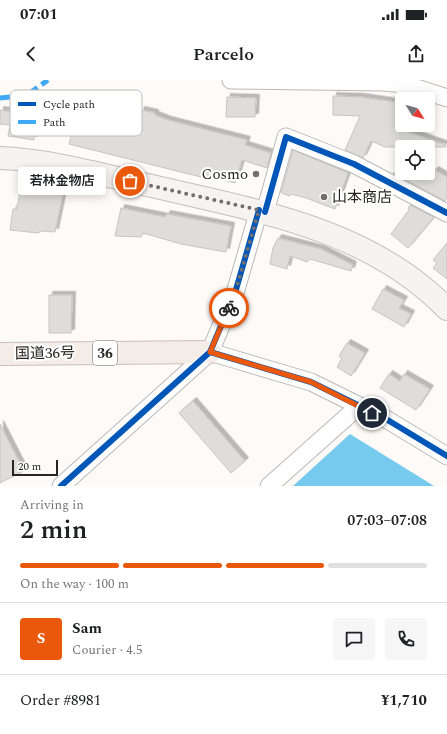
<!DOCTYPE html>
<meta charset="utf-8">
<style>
body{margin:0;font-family:Spectral,"Noto Sans JP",serif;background:#f6f6f6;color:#202124;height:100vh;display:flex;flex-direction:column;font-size:15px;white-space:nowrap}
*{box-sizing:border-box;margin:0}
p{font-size:13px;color:#757577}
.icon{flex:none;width:22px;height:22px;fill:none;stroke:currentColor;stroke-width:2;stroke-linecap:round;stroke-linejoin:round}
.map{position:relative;height:406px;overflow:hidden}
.drawer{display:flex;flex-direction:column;background:#fff;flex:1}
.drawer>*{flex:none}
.needle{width:26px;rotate:127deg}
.tools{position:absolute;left:395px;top:12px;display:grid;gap:8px}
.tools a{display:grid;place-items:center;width:40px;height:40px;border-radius:4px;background:#fff;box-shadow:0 2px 10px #0003;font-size:20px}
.scale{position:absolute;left:12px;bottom:10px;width:46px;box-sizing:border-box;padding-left:4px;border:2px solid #272423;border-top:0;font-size:11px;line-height:14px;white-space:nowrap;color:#272423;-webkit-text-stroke:3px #fff;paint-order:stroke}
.pin{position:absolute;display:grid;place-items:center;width:34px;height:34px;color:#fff;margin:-17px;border:2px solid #fff;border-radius:50%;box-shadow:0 1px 4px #0007}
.courier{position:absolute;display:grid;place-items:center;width:40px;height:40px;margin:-20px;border:3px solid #ea580c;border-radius:50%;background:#fff;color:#222;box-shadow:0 1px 5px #0007}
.bubble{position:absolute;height:28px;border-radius:4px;background:#fff;box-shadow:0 2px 10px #0003;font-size:13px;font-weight:600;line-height:28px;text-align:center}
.headline em{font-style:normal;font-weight:600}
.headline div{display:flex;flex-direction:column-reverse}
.headline{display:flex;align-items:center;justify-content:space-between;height:68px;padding:0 20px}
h1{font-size:26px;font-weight:600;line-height:30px}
.bar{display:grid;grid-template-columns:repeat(4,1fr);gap:6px 4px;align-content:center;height:48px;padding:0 20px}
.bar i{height:5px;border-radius:3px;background:#e0e0e0}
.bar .selected{background:#ea580c}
.bar p{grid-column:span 4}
.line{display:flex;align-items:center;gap:10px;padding:0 20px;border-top:1px solid #e0e0e0}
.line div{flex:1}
.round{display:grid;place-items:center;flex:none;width:42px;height:42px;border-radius:4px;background:#f6f6f6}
.status{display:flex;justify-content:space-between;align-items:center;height:28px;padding:0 20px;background:#fff;direction:ltr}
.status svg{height:11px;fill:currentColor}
header{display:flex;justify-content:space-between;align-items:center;height:52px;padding:0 20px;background:#fff;font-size:18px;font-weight:600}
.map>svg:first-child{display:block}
.water{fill:#75caee}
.building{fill:#dfdddb;stroke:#c7c4c3;filter:url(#shadow)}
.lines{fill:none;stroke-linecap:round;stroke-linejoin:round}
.minor-casing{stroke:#bcbab8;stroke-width:19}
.major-casing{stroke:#c8bfba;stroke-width:24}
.highway-casing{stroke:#c8bfba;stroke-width:24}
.minor{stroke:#fffefe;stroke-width:17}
.major{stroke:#f7f3f1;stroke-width:22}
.highway{stroke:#f3ece7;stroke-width:22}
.quiet{stroke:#3fa9f5;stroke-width:5;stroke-dasharray:10 5;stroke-linecap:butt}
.cycleway-casing{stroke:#fff;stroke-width:8}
.cycleway{stroke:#0057b8;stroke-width:6}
.done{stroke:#726f6e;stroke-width:4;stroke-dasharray:0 7.2}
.route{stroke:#ea580c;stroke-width:5}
.poi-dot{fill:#726f6e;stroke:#fff;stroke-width:1.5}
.labels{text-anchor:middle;stroke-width:4;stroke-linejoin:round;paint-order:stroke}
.shield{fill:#fff;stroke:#686665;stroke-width:1}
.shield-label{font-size:14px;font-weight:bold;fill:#272423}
.poi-label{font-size:15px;fill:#272423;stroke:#fff;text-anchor:end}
.street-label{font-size:15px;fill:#272423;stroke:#fff}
.key{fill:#fff;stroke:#bebdbd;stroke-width:1}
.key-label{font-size:11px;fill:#272423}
</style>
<div class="status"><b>07:01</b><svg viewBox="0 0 49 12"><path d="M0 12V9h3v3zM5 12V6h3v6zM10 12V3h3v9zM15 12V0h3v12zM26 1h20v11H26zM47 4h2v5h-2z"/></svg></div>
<header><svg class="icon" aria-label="back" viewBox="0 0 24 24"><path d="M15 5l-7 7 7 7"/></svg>Parcelo<svg class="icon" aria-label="share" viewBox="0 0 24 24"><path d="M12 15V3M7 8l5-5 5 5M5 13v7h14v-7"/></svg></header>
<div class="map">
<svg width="447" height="406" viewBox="0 0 447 406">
<defs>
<filter id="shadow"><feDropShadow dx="3.5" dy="-3.5" stdDeviation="0" flood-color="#0004"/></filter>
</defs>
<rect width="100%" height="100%" fill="#fdfaf8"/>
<path class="water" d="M350,354L434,406H293Z"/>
<path class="building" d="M333,16L361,17L402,23V50L446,65V67H385L371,61L363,78L345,70L360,36L333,35Z
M227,17L256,18L255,37H226Z
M0,30L37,35L34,60L8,56L10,45L0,44Z
M141,30L155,33V35L168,40L247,60L245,65L271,73L267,88L242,80L235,103L210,96L209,99L69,64L75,39L89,42L90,37L110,41V37L125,40L127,32L140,35Z
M293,70L348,93L335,129L306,118L291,114L290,116L281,113Z
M435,90L447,97V117L445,121L393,93L432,94Z
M29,100L64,109L55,152L41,151L38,153L10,150L13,129H17L21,106Z
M410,125L434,137L408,168L391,154L409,130L408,129Z
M121,128L165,137L167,134L231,146L226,172L181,164L143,153L141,157L115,156Z
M278,158L321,169L353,185L351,191L310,179L307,182L290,176L287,189L270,184L273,168Z
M447,163V199L433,188L437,183L433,180Z
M383,209L404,220L399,228L411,234L404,247L372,229Z
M49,215H72L71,253H49Z
M347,263L365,273L351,296L337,287L342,278L339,276Z
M389,294L400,301L404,294L430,309L416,330L380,308Z
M193,321L245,381L231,393L179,333Z
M0,344L24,391L0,403Z"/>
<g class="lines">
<defs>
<path id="minor" d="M231,0L384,2L404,4L447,18
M265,132L286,57L354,84L447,133
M210,272L311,302L386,339L447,376
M61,406L210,272L235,213L259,130
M269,406L359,326"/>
<path id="major" d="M0,78C51,80 102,95 152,106C257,131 368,148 447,229"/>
<path id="highway" d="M0,274L210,272"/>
</defs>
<use href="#minor" class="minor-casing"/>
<use href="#major" class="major-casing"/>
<use href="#highway" class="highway-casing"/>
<use href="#minor" class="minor"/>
<use href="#major" class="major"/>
<use href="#highway" class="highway"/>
<path class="quiet" d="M0,18L27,15L48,0"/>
<defs>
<path id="cycleway" d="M265,132L286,57L354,84L447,133
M210,272L311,302L386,339L447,376
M61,406L210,272L235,213L259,130"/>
</defs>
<use href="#cycleway" class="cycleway-casing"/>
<use href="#cycleway" class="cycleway"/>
</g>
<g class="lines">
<path class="done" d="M130,101L259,130L235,213L229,228"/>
<path class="route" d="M229,228L210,272L311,302L372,333"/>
</g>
<g class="poi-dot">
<circle cx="256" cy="94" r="4"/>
<circle cx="324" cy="117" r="4"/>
</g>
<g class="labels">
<rect class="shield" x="93" y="261" width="24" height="24" rx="3"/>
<g class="shield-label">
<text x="105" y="278">36</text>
</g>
<g class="poi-label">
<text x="248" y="99">Cosmo</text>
<text x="332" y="122" text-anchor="start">山本商店</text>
</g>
<g class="street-label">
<text transform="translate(45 273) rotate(-1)" y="5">国道36号</text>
</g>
</g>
<rect x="10" y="10" width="132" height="46" rx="6" class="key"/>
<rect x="18" y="22" width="18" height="4" fill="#0057b8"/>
<rect x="18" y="40" width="18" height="4" fill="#3fa9f5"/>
<g class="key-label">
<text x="43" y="28">Cycle path</text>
<text x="43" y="46">Path</text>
</g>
</svg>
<div class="tools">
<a><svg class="needle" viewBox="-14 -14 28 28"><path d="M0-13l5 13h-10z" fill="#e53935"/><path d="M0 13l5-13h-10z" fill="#757577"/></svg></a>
<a><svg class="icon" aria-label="locate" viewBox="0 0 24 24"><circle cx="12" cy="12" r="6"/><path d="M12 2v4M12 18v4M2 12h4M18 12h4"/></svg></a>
</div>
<div class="scale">20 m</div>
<div class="pin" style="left:130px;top:101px;background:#ea580c"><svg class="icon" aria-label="bag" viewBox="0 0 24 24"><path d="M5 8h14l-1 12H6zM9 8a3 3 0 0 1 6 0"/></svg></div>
<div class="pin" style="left:372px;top:333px;background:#1f2937"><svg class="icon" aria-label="home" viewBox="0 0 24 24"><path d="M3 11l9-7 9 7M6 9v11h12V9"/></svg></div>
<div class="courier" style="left:229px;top:228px"><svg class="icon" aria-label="bike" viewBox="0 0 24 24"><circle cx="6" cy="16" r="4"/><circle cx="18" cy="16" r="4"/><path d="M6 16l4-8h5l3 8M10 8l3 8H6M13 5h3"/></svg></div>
<div class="bubble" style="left:18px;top:87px;width:88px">若林金物店</div>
</div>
<section class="drawer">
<div class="headline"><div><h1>2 min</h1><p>Arriving in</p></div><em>07:03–07:08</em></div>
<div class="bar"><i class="selected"></i><i class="selected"></i><i class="selected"></i><i></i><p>On the way · 100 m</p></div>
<div class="line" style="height:72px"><b class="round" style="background:#ea580c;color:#fff">S</b><div><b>Sam</b><p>Courier · 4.5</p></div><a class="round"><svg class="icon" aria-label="chat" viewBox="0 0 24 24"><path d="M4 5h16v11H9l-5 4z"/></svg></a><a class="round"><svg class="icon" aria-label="phone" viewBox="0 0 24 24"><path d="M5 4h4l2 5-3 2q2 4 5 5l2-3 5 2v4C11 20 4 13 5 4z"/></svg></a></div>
<div class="line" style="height:52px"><div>Order #8981</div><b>¥1,710</b></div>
</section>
